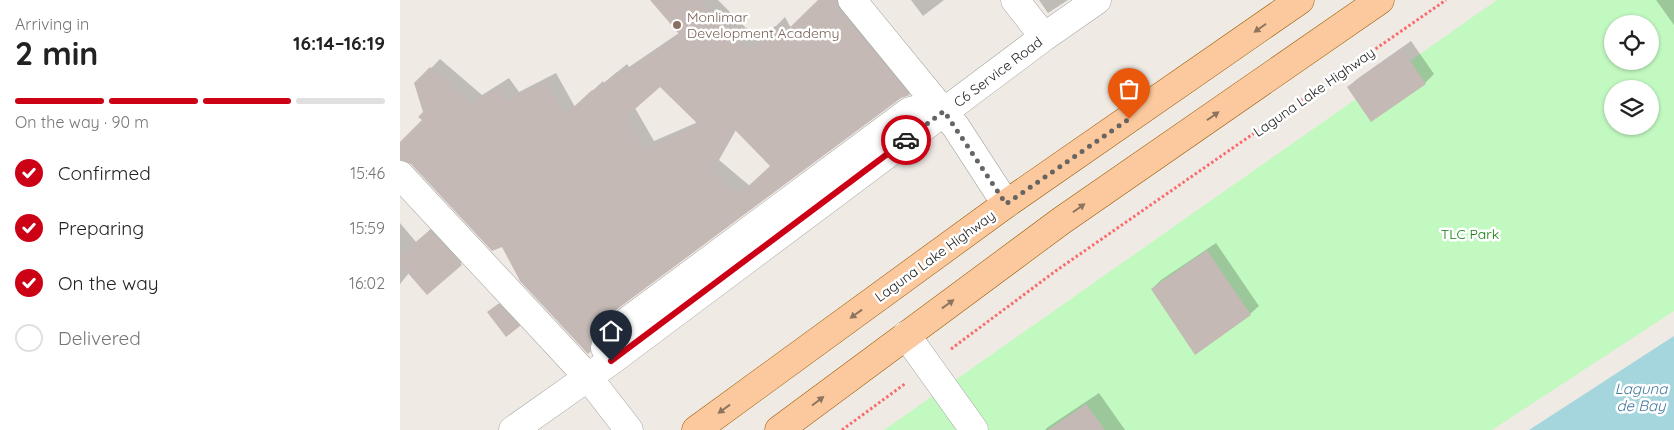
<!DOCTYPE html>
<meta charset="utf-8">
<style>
body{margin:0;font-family:Quicksand,sans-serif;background:#f6f6f6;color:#222;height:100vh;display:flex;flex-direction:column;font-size:19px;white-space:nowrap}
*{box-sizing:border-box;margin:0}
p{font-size:16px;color:#767676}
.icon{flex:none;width:28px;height:28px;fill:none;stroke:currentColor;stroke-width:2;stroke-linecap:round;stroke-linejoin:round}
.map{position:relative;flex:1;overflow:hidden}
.panel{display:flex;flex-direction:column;background:#fff;width:400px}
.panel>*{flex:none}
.buttons{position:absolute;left:1204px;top:15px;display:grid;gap:10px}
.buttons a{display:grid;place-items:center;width:55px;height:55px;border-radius:50%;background:#fff;box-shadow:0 1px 4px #0004;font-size:25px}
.pin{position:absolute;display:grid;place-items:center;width:42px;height:42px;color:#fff;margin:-51px -21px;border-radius:50% 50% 50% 0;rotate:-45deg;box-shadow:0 0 5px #0007}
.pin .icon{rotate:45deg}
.courier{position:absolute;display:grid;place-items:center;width:50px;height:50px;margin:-25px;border:4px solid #cc0115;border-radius:50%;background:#fff;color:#222;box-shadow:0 1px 6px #0007}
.head em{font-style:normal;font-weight:700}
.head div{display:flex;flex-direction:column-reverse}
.head{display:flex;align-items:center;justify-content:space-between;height:85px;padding:0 15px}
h1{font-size:32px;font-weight:700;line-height:38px}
.bar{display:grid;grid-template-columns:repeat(4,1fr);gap:8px 5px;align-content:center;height:60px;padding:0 15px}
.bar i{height:6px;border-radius:4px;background:#e0e0e0}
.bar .selected{background:#cc0115}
.bar p{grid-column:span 4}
ol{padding:0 15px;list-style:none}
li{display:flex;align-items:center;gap:15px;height:55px}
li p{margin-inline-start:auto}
li .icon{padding:5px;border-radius:50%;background:#cc0115;color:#fff;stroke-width:4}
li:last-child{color:#767676}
li i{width:28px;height:28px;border:2px solid #e0e0e0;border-radius:50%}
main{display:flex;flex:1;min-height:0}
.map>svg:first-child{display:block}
.park{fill:#c2f9c1;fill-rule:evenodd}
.water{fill:#a5d6dd}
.shadow{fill:#0003;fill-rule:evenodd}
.building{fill:#c4b9b4;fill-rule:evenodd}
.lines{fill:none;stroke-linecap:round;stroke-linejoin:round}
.minor-casing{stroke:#a5a5a5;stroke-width:29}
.major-casing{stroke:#985701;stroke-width:29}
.path{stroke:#f96c6b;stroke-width:3;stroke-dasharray:2.5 2.5;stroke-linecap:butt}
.minor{stroke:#fff;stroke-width:28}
.major{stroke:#fbc99d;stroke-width:28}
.oneway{fill:#8c745e}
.done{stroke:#676563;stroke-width:5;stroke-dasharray:0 9}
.route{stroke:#cc0115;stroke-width:6}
.education-dot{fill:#8d6e63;stroke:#fff;stroke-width:2}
.labels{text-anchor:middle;stroke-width:5;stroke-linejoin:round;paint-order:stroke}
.education-label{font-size:14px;fill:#785e54;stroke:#fff;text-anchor:start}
.street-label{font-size:14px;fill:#1e1e1e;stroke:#fff}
.park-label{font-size:14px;fill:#0e7d0c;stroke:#fff}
.water-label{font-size:15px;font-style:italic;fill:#457a9e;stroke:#fff}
</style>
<main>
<section class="panel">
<div class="head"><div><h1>2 min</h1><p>Arriving in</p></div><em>16:14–16:19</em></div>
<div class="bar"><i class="selected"></i><i class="selected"></i><i class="selected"></i><i></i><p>On the way · 90 m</p></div>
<ol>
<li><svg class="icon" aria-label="check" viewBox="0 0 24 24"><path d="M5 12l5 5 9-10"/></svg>Confirmed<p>15:46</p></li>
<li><svg class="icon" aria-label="check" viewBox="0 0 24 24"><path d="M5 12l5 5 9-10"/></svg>Preparing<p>15:59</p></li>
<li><svg class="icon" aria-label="check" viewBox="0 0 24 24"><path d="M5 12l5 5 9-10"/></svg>On the way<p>16:02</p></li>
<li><i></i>Delivered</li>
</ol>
</section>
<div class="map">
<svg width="1274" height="430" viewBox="0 0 1274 430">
<rect width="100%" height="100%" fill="#efeae4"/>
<path class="park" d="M1097,0H1274V311L1092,430H484ZM1212,24H1250V61H1212ZM1212,89H1250V126H1212Z"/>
<path class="water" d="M1274,336V430H1129Z"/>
<path class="shadow" d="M252,0H318L360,42L385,17L391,28L420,0H449L518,85L509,94L500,97L205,318L199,332L200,340L188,352L102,245L12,163L0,159V154L31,138L16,84L40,59L82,95L109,78L119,92L156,73L175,107L203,81L204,83L227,64L229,67L279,33ZM260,85L298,122L254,141L235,108ZM336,130L372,166L350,186L319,160Z
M511,0H544L523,16Z
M639,0H668L648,13Z
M1256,0H1274V25Z
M1011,41L1034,74L1025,83L948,87L957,79Z
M39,222L70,255L28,293L9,273L0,284V223L16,242Z
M816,243L859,306L850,314L752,289L761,280Z
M104,300L123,321L119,326L93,308Z
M699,393L725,430H645L648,427Z"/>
<path class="building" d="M250,0H299L350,50L375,26L381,36L418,0H437L440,10L510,95L501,98L201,321L195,329L190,343L191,351L188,354L120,281L102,247L92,251L11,164L0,160V142L22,120L18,117L23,112L14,83L30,67L72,104L99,87L109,101L146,82L165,115L192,90L194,91L217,72L219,75L280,35ZM260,87L300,126L244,149L226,117ZM334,129L370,166L339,195L311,170Z
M1002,49L1026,84L971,122L947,87Z
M30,230L62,265L27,295L0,264V256Z
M807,250L851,315L795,355L751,289Z
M98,304L120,326L106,337L87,312Z
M686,404L705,430H648Z"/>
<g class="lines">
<defs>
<path id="minor" d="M452,0L556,127L606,204
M615,0L644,37
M0,175L188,377L229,430
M506,335L574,430
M211,361L205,348L210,334L510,111L526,107L544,111
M113,430L211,361L644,37L697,0"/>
<path id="major" d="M296,430L606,204L900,0
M379,430L661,221L980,0"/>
</defs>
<use href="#minor" class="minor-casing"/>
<use href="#major" class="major-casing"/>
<path class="path" d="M551,349L657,270L1046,0
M442,430L506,383"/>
<use href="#minor" class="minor"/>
<use href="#major" class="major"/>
</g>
<defs><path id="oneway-solid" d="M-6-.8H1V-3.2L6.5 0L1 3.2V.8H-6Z" transform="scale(1.25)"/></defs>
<g class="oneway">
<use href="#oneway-solid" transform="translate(860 28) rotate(145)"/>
<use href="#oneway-solid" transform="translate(813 116) rotate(-35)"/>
<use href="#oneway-solid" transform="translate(679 208) rotate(-35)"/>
<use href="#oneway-solid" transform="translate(548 304) rotate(-36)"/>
<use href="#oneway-solid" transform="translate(456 314) rotate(144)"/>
<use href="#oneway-solid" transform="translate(418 401) rotate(-37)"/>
<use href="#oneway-solid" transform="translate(324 409) rotate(144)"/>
</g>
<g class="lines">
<path class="done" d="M506,140L544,111L606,204L729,119"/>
<path class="route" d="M211,361L506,140"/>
</g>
<circle class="education-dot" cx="277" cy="25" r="5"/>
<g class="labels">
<g class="education-label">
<text x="287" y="22">Monlimar<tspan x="287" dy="16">Development Academy</tspan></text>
</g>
<g class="street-label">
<text transform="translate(598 72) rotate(-37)" y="5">C6 Service Road</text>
<text transform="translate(914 92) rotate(-35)" y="5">Laguna Lake Highway</text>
<text transform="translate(535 256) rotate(-36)" y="5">Laguna Lake Highway</text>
</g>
<g class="park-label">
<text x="1070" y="239">TLC Park</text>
</g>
<g class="water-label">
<text x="1241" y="394">Laguna<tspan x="1241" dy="17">de Bay</tspan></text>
</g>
</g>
</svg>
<div class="buttons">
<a><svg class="icon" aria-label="locate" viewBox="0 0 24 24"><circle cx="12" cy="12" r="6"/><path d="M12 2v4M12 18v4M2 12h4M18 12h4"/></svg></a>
<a><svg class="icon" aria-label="layers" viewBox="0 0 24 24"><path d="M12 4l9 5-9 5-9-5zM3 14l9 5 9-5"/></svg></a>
</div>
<div class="pin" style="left:729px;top:119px;background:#ea580c"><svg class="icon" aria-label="bag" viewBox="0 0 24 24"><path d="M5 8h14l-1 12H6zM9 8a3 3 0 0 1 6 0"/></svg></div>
<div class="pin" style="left:211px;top:361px;background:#1f2937"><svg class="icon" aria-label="home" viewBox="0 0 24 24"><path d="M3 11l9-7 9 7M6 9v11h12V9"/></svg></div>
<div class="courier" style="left:506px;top:140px"><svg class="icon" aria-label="car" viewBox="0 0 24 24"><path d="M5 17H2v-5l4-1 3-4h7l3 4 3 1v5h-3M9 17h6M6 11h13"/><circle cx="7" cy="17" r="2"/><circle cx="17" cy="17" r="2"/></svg></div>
</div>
</main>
